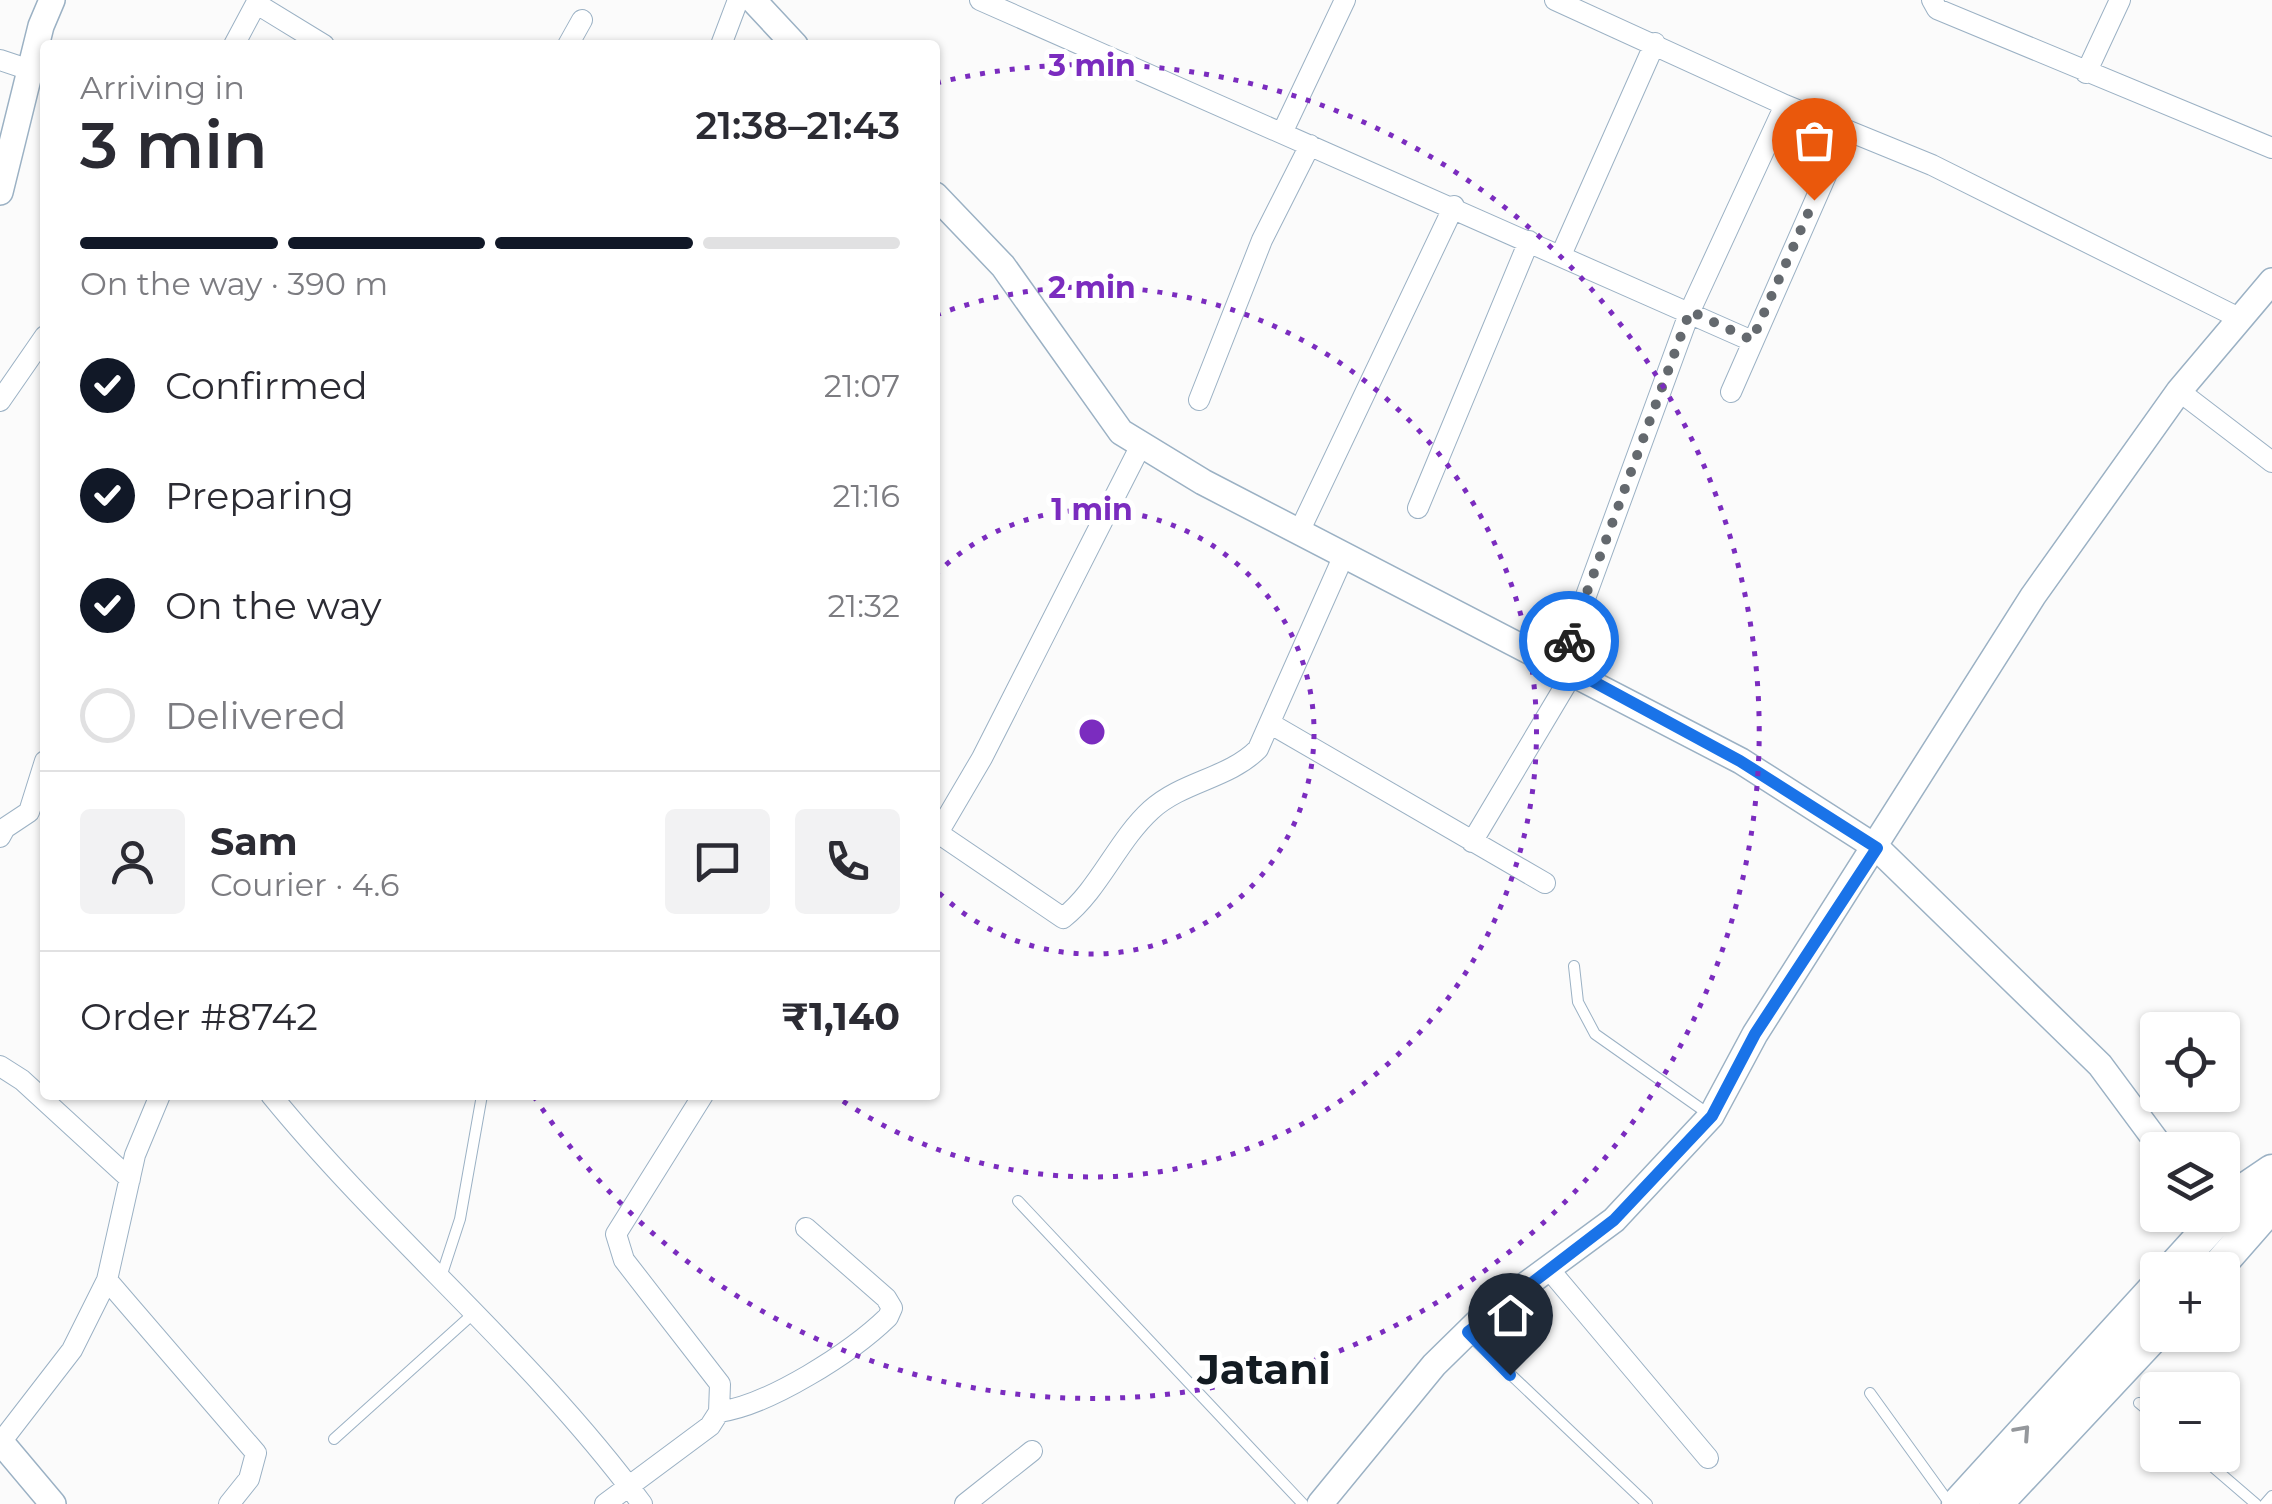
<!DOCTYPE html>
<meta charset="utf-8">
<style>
body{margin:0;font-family:Montserrat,sans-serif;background:#f2f2f3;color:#2b2b33;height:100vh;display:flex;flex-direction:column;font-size:38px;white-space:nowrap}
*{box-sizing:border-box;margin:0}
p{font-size:32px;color:#7c7c81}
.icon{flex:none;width:55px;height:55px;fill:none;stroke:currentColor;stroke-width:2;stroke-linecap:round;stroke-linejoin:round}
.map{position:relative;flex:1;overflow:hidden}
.details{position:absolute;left:40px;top:40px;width:900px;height:1060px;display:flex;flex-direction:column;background:#fff;border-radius:10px;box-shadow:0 2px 8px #0004}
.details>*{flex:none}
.buttons{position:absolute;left:2140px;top:1012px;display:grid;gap:20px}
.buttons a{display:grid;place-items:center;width:100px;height:100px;border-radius:10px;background:#fff;box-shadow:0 2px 8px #0004;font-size:50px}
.pin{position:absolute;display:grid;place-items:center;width:85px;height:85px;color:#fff;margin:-102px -42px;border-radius:50% 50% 50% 0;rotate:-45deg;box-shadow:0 0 10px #0007}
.pin .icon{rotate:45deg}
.courier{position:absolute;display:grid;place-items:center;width:100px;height:100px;margin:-50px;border:8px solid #1a73e8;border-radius:50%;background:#fff;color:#222;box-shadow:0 2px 12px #0007}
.overview em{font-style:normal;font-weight:600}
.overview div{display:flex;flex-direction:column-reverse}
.overview{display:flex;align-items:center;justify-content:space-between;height:170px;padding:0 40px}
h1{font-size:65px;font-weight:600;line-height:75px}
.bar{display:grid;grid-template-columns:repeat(4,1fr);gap:15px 10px;align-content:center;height:120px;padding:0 40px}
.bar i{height:12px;border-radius:8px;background:#e1e1e2}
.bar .on{background:#111827}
.bar p{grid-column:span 4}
.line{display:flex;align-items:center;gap:25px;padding:0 40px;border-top:2px solid #e1e1e2}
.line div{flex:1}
.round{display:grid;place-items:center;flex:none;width:105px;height:105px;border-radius:10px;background:#f2f2f3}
ol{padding:0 40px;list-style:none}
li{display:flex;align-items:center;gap:30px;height:110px}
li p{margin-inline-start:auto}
li .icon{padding:10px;border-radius:50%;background:#111827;color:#fff;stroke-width:4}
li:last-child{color:#7c7c81}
li i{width:55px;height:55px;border:5px solid #e1e1e2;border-radius:50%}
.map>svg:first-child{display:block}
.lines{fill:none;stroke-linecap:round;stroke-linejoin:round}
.service-casing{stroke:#9bb1c4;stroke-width:12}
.minor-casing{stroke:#9bb1c4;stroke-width:22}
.tertiary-casing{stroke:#9bb1c4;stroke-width:28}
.primary-casing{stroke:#9bb1c4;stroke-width:35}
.service{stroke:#fff;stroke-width:10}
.minor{stroke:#fff;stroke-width:20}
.tertiary{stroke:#fff;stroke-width:25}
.primary{stroke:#fff;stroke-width:32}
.oneway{stroke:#95989c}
.done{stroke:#64696e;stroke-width:10;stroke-dasharray:0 18}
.route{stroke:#1a73e8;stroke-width:12}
.ring{fill:none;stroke:#7b2cbf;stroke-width:5;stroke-dasharray:5 10}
.labels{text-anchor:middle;stroke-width:10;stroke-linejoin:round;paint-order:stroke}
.district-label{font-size:42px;font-weight:bold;fill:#131b22;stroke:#fff}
.centre{fill:#7b2cbf;stroke:#fff;stroke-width:5}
.ring-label{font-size:30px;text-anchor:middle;font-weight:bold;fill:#7b2cbf;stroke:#fff;stroke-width:10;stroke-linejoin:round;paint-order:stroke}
</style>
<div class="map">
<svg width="2272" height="1504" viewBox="0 0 2272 1504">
<rect width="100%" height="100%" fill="#fbfbfb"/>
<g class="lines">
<defs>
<path id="service" d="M1574,966L1578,1002L1595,1034L1710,1115
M1018,1201L1303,1504
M441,1277L460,1219L482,1095
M1467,1333L1647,1504
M1870,1393L1950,1504
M2139,1403L2158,1419
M334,1439L474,1313
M2199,1455L2256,1504
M2265,1504L2272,1496"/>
<path id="minor" d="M980,0L1752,341
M1555,0L1785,105L1932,165L2241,319
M1932,0L1937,9L2272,148
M257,4L324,45
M234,45L258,0
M568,45L582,20
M721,45L738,0
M0,60L30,70
M2086,73L2120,0
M1282,133L1345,0
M1561,255L1655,43
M2179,391L2272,462
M1731,392L1846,130
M1199,400L1262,240L1310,145
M0,401L45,336
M1418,508L1529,241
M1299,532L1454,206
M1561,664L1690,311L1785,105
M1271,724L1545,883
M935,831L1063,918C1099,890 1117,841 1151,810C1183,781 1228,779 1258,749L1344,555
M0,837L5,828L29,812L45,761
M935,838L982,758L1140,447
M1472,842L1574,671
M0,1066L22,1080L130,1179
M271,1095C387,1237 533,1356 642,1504
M1548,1268L1708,1458
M107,1280L256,1453L249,1479L229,1504
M719,1412C769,1405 851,1353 888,1317L892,1308L886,1298L806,1228
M1,1442L72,1350L107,1280L135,1155L160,1095
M605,1504L710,1426L719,1412L720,1384L624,1260L616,1234L703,1095
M965,1504L1032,1451"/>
<path id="tertiary" d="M753,0L795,45
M0,192L41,26L52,0
M935,195L1003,266L1121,432L1203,482L1741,761L1877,848L2100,1065L2163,1150
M0,1441L53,1504
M1320,1504L1434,1365L1485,1315L1614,1220L1711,1116L1755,1034L2033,596L2179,391L2272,281"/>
<path id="primary" d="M2222,1214L2244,1190L2272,1171
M2171,1270L2221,1215
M2215,1270L2272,1205
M1958,1504L2158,1285
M1996,1504L2158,1331"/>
</defs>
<use href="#service" class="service-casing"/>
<use href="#minor" class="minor-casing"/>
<use href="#tertiary" class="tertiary-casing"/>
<use href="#primary" class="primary-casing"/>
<use href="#service" class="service"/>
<use href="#minor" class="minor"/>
<use href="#tertiary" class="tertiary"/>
<use href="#primary" class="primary"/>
</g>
<defs><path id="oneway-chevron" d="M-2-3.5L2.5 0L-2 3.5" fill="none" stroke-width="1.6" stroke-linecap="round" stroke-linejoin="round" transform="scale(2.5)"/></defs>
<use class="oneway" href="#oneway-chevron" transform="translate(2023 1432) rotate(-48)"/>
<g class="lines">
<path class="done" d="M1569,641L1690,311L1752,340L1814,200"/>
<path class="route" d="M1510,1375L1468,1332L1614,1220L1712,1116L1755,1034L1877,848L1740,761L1561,664L1569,641"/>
</g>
<g class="ring">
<path d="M935 575A222 222 0 1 1 935 889"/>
<path d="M936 315A445 445 0 1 1 837 1097"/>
<path d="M936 83A667 667 0 1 1 533 1095"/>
</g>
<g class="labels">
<g class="district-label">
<text x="1264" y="1384">Jatani</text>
</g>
</g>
<circle cx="1092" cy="732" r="15" class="centre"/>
<g class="ring-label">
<text x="1092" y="76">3 min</text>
<text x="1092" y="298">2 min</text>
<text x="1092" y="520">1 min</text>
</g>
</svg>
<div class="buttons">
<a><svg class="icon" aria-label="locate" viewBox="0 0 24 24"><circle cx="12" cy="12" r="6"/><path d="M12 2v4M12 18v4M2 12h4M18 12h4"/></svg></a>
<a><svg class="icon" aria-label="layers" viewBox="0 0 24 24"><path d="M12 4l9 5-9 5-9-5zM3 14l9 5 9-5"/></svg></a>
<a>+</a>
<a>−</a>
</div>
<div class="pin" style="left:1814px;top:200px;background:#ea580c"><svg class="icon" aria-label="bag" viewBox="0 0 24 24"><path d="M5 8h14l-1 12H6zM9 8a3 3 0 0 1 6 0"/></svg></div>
<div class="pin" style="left:1510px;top:1375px;background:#1f2937"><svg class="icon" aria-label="home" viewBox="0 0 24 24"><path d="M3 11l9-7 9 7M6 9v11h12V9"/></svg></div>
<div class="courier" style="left:1569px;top:641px"><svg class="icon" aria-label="bike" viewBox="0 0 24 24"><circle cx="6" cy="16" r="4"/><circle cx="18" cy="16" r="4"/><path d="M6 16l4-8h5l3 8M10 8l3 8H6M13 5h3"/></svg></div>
<section class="details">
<div class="overview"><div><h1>3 min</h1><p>Arriving in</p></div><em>21:38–21:43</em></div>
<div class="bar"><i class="on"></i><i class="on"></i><i class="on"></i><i></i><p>On the way · 390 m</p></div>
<ol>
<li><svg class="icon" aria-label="check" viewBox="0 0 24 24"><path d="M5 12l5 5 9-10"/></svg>Confirmed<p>21:07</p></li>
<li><svg class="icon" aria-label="check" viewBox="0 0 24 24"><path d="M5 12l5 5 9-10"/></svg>Preparing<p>21:16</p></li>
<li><svg class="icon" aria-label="check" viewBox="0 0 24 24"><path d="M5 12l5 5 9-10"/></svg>On the way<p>21:32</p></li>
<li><i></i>Delivered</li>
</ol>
<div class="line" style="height:180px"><a class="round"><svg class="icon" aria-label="person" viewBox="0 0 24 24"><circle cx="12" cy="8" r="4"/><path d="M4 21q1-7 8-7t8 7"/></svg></a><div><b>Sam</b><p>Courier · 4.6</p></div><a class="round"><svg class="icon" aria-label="chat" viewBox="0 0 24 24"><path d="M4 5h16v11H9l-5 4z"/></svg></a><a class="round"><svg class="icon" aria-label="phone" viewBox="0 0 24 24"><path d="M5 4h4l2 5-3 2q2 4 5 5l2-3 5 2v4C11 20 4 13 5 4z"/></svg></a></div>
<div class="line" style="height:130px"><div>Order #8742</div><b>₹1,140</b></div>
</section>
</div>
